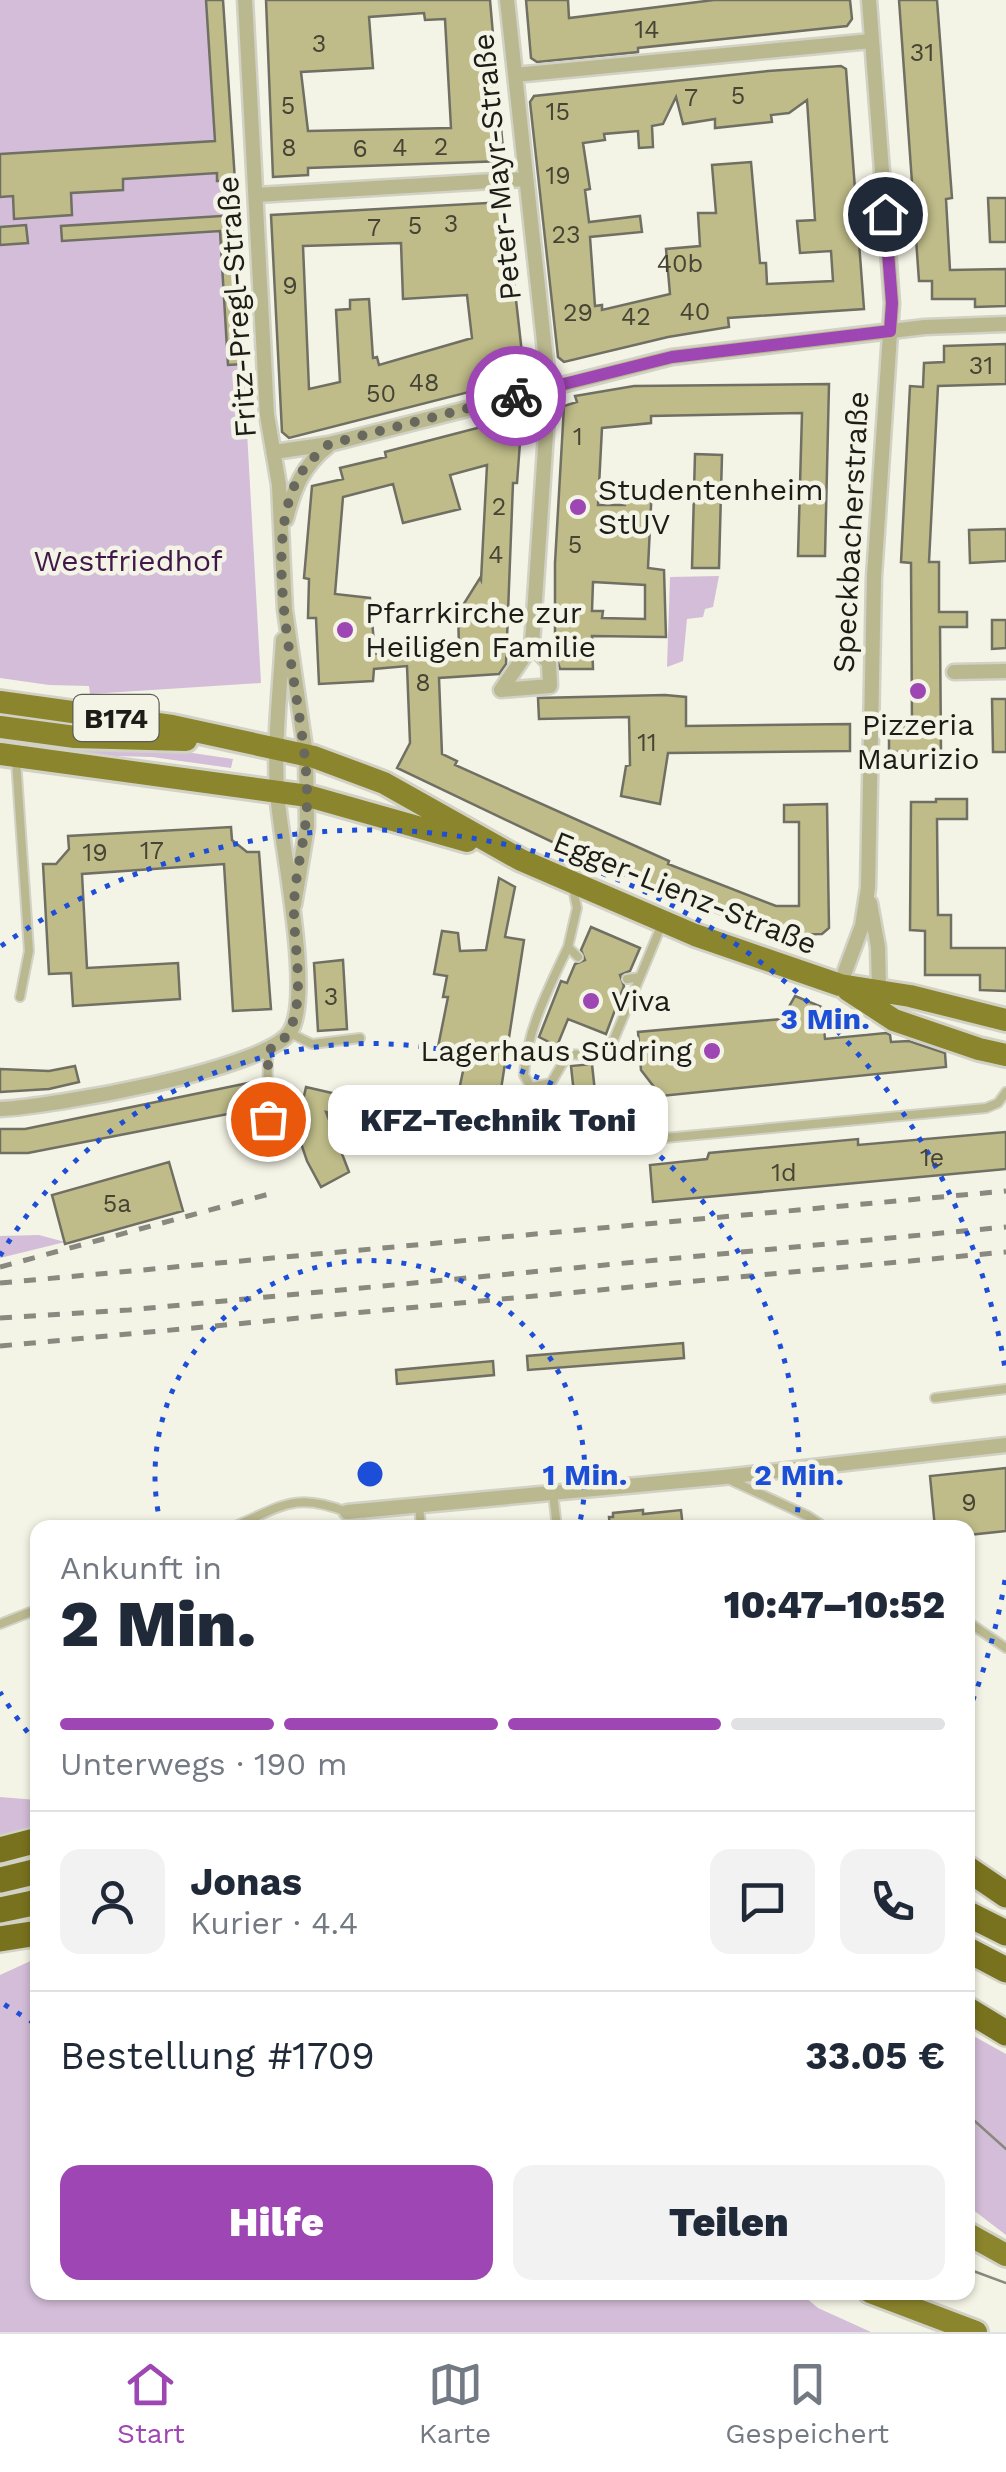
<!DOCTYPE html>
<html lang="de">
<meta charset="utf-8">
<style>
body{margin:0;font-family:"Work Sans",sans-serif;background:#f2f2f3;color:#1f2937;height:100vh;display:flex;flex-direction:column;font-size:38px;white-space:nowrap}
*{box-sizing:border-box;margin:0}
p{font-size:32px;color:#747a83}
.icon{flex:none;width:55px;height:55px;fill:none;stroke:currentColor;stroke-width:2;stroke-linecap:round;stroke-linejoin:round}
.map{position:relative;flex:1;overflow:hidden}
.details{position:absolute;left:30px;top:1520px;width:945px;height:780px;display:flex;flex-direction:column;background:#fff;border-radius:20px;box-shadow:0 2px 8px #0004}
.details>*{flex:none}
.pin{position:absolute;display:grid;place-items:center;width:85px;height:85px;color:#fff;margin:-42px;border:5px solid #fff;border-radius:50%;box-shadow:0 2px 10px #0007}
.courier{position:absolute;display:grid;place-items:center;width:100px;height:100px;margin:-50px;border:8px solid #9e46b3;border-radius:50%;background:#fff;color:#222;box-shadow:0 2px 12px #0007}
.bubble{position:absolute;height:70px;border-radius:20px;background:#fff;box-shadow:0 2px 8px #0004;font-size:32px;font-weight:800;line-height:70px;text-align:center}
.summary em{font-style:normal;font-weight:800}
.summary div{display:flex;flex-direction:column-reverse}
.summary{display:flex;align-items:center;justify-content:space-between;height:170px;padding:0 30px}
h1{font-size:65px;font-weight:800;line-height:75px}
.bar{display:grid;grid-template-columns:repeat(4,1fr);gap:15px 10px;align-content:center;height:120px;padding:0 30px}
.bar i{height:12px;border-radius:8px;background:#e0e1e3}
.bar .current{background:#9e46b3}
.bar p{grid-column:span 4}
.line{display:flex;align-items:center;gap:25px;padding:0 30px;border-top:2px solid #e0e1e3}
.line div{flex:1}
.round{display:grid;place-items:center;flex:none;width:105px;height:105px;border-radius:20px;background:#f2f2f3}
.primary-button{display:flex;gap:20px;margin-top:auto;padding:20px 30px}
.primary-button a{flex:1;height:115px;border-radius:20px;background:#9e46b3;color:#fff;font-size:40px;font-weight:800;line-height:115px;text-align:center}
.primary-button a+a{background:#f2f2f3;color:#1f2937}
.tabs{display:flex;justify-content:space-around;align-items:center;height:140px;border-top:2px solid #e0e1e3;background:#fff;font-size:28px;color:#747a83}
.tabs a{display:grid;justify-items:center;gap:5px}
.tabs .current{color:#9e46b3}
.map>svg:first-child{display:block}
.green{fill:#d3bdd8}
.building{fill:#bfbc89;stroke:#706f63;stroke-width:2.5;fill-rule:evenodd}
.lines{fill:none;stroke-linecap:round;stroke-linejoin:round}
.service-casing{stroke:#d2d1c5;stroke-width:12}
.minor-casing{stroke:#d2d1c5;stroke-width:19}
.primary-casing{stroke:#d2d1c5;stroke-width:28}
.motorway-casing{stroke:#d2d1c5;stroke-width:30}
.service{stroke:#bab88e;stroke-width:8}
.minor{stroke:#bab88e;stroke-width:14}
.primary{stroke:#8b852d;stroke-width:22}
.motorway{stroke:#78721e;stroke-width:25}
.tram{stroke:#8a8980;stroke-width:2.5}
.rail{stroke:#8a8980;stroke-width:5;stroke-dasharray:12 12;stroke-linecap:butt}
.done{stroke:#68685f;stroke-width:10;stroke-dasharray:0 18}
.route{stroke:#9e46b3;stroke-width:12}
.ring{fill:none;stroke:#1d4ed8;stroke-width:5;stroke-dasharray:5 10}
.poi-dot{fill:#9e46b3;stroke:#f4f4e6;stroke-width:4}
.labels{text-anchor:middle;stroke-width:9;stroke-linejoin:round;paint-order:stroke}
.number-label{font-size:25px;fill:#464434}
.shield{fill:#f4f4e6;stroke:#5e5d55;stroke-width:2.5}
.shield-label{font-size:28px;font-weight:bold;fill:#1d1c17}
.street-label{font-size:30px;fill:#1d1c17;stroke:#f4f4e6}
.poi-label{font-size:30px;fill:#1d1c17;stroke:#f4f4e6;text-anchor:start}
.park-label{font-size:30px;fill:#401749;stroke:#f4f4e6}
.centre{fill:#1d4ed8;stroke:#f4f4e6;stroke-width:5}
.ring-label{font-size:30px;text-anchor:middle;font-weight:bold;fill:#1d4ed8;stroke:#f4f4e6;stroke-width:9;stroke-linejoin:round;paint-order:stroke}
</style>
<div class="map">
<svg width="1006" height="2332" viewBox="0 0 1006 2332">
<rect width="100%" height="100%" fill="#f4f4e6"/>
<path class="green" d="M0,0H223L261,683L90,694L89,686L49,685L0,678Z
M719,576L713,607L705,609L703,617L687,619L683,661L667,667L670,577Z
M36,741L179,751L233,759L231,768L152,757L78,755L35,748Z
M39,1235L65,1242L0,1258V1236Z
M0,1797L37,1800V1825L0,1836Z
M37,1958L38,2292H799L818,2308L871,2332H0V1975Z
M968,2033L1006,2054V2235L968,2206Z"/>
<path class="building" d="M206,0H223L235,181H217V173L123,179V190L71,193L72,215L14,219L13,196L0,197V154L215,141Z
M266,0H490L504,161L308,168V175L273,177ZM424,13L425,20L445,19L451,128L308,131L301,72L373,68L369,17Z
M526,0H568L569,18L714,0H850L852,19L847,26L638,48V52L537,62L531,58Z
M899,0H937L952,198L946,199L950,270L1006,269V306L975,307V299H932V281H919Z
M841,66L846,69L864,309L728,318L729,327L668,337L564,362L558,357L530,102L534,96L768,71ZM676,97L683,124L715,119V128L772,122L771,115L789,113L807,100L815,220L797,221L800,253L831,251L833,281L767,284L766,263H760L751,162L712,165L716,213H698L700,246L666,249L670,294L602,310V305L595,306L590,237L642,232L640,216L589,222L585,190L590,189L583,143L605,140L604,134L638,131L639,148L653,147L652,126L663,124Z
M988,198H1006V242H990Z
M505,202L524,371L520,379L289,438L282,432L271,215ZM401,243L403,299L467,295L472,338L379,365L377,357L373,358L369,299L350,300V309L336,310L340,382L309,389L303,246Z
M237,215L244,364L228,365L220,231L62,241L61,226Z
M26,225L28,243L0,245V227Z
M1006,344V384L938,386L929,562H939V612H967V627H940L941,752H889V726H912L911,563L901,562L910,386L923,387L924,363L944,362V346Z
M829,384L825,556H798L802,413L651,416V423L602,428L598,505H625L630,485L652,486L648,568L664,570L666,637L592,636L593,669H560L555,654V563L564,406L577,402L575,396L634,386ZM593,582L645,585V619L602,618L603,611H592Z
M481,427L521,429L517,483H513L506,664L499,674L439,678L442,754L457,761L455,765L669,861L668,864L776,906H799V822H784V805L827,804L829,928L822,934L773,935L737,921L607,868L397,768L410,743L407,666L374,669L373,681L319,684L316,618H308L309,579L304,578L312,486L343,479L340,468L386,457L385,452ZM487,465L481,580L480,578L458,613L459,646L375,654L370,598L335,594L343,497L393,484L403,523L460,509L450,475Z
M695,454L722,455L719,568H692Z
M1006,529V561L970,563L969,530Z
M992,620H1006V648L992,649Z
M665,695L686,697V726L850,724V751L668,753L660,804L621,796L626,766L630,765L629,717L539,719L538,698Z
M992,699H1006V752H993Z
M936,799H967V819H937L938,915H951V948H1006V991L980,990V975H925V931L910,930L911,802H936Z
M231,827L232,840L247,852H259L271,1009L233,1011L224,864L82,874L87,968L178,963L180,999L73,1006L71,973L49,974L43,864H56L69,849L68,836Z
M499,878L515,887L505,937L524,940L500,1096L458,1095L467,1052L438,1047L448,997H443L447,976L434,974L442,931L458,933L460,951L486,950Z
M591,927L640,948L630,971L620,975L624,986L606,1034L568,1019L557,1046L539,1037L561,981L567,983L575,964L585,960L581,950Z
M343,960L347,1029L318,1031L314,963Z
M795,996L822,1007L825,1039L886,1033L890,1035L891,1042L909,1041L945,1053L946,1067L661,1096L641,1070L638,1032L782,1019Z
M592,1064L595,1092L574,1094L571,1066Z
M75,1066L79,1082L49,1089L0,1092V1069L49,1071Z
M253,1082L259,1108L28,1153H0V1129H25Z
M306,1087L384,1105L380,1124L326,1112L349,1172L321,1187L307,1161L291,1114H300Z
M1006,1132V1169L653,1202L650,1165L707,1159L709,1153L858,1139V1145Z
M169,1162L183,1211L65,1244L52,1195Z
M683,1343L684,1358L528,1370L527,1356Z
M493,1361L494,1375L397,1384L396,1370Z
M1006,1468V1531L968,1535V1528H935L930,1476Z
M643,1510V1514L681,1510L683,1528H610L609,1517H613V1513Z"/>
<g class="lines">
<defs>
<path id="service" d="M16,760L29,951L20,997
M573,888L577,908L568,947L578,957
M568,947C549,988 527,1029 524,1075L531,1087L551,1083L568,1054L597,1056L609,1051L640,977
M627,979L640,977L662,924
M290,1033L312,1044L360,1038
M255,1139L267,1119L268,1050
M600,1144L986,1108L998,1103L1006,1092
M935,1398L1006,1389
M728,1479L808,1516L826,1528
M553,1493L557,1528
M419,1505L421,1528
M231,1528C281,1507 294,1491 347,1512
M968,1622L1006,1648
M0,1624L38,1609"/>
<path id="minor" d="M245,0L267,415L279,485L285,610L306,755L307,827L294,905
M515,75L871,41
M256,195L525,179
M274,452L329,444L672,357L925,327L1006,324
M286,519C294,487 303,466 329,445
M954,672L1006,671
M501,690L532,645L549,388L507,0
M501,690L550,686L549,663L532,645
M870,903L878,947L879,990
M840,985L862,926L868,888L874,577L892,303L869,0
M0,1109C49,1107 265,1070 290,1032C314,995 280,841 277,792C274,742 280,690 283,640
M347,1512L724,1477L1006,1445"/>
<path id="primary" d="M0,702L172,726L314,757L384,783L521,860L695,935L840,985L910,996L1006,1020
M0,727L75,737L186,740
M0,754L308,796L467,841
M848,990L894,1020L979,1049L1006,1055
M968,2234L1006,2255
M870,2292L976,2332"/>
<path id="motorway" d="M0,1850L38,1840
M968,1869L1006,1895
M0,1880L38,1871
M0,1910L38,1902
M968,1914L1006,1933
M0,1939L38,1933
M968,1950L1006,1970
M968,2010L1006,2033"/>
</defs>
<use href="#service" class="service-casing"/>
<use href="#minor" class="minor-casing"/>
<use href="#primary" class="primary-casing"/>
<use href="#motorway" class="motorway-casing"/>
<use href="#service" class="service"/>
<use href="#minor" class="minor"/>
<use href="#primary" class="primary"/>
<use href="#motorway" class="motorway"/>
<path class="tram" d="M968,2115L1006,2149
M968,2269L1006,2283"/>
<path class="rail" d="M0,1267L269,1194
M0,1283L1006,1191
M0,1318L129,1310L1006,1227
M0,1346L1006,1252"/>
</g>
<g class="lines">
<path class="done" d="M268,1119V1050C314,1032 293,950 294,909C294,872 308,834 307,796C307,703 256,560 298,478C306,464 317,454 329,444L516,396"/>
<path class="route" d="M516,396L672,357L890,331L892,303L885,214"/>
</g>
<g class="ring">
<path d="M161 1526A215 215 0 1 1 579 1526"/>
<path d="M37 1744A429 429 0 0 1 0 1692M0 1256A429 429 0 0 1 796 1526"/>
<path d="M1005 1580A644 644 0 0 1 969 1710M34 2023A644 644 0 0 1 1 2002M1 946A644 644 0 0 1 1005 1368"/>
</g>
<g class="poi-dot">
<circle cx="578" cy="507" r="10"/>
<circle cx="345" cy="630" r="10"/>
<circle cx="918" cy="691" r="10"/>
<circle cx="591" cy="1001" r="10"/>
<circle cx="712" cy="1051" r="10"/>
</g>
<g class="labels">
<g class="number-label">
<text x="647" y="38">14</text>
<text x="319" y="52">3</text>
<text x="922" y="61">31</text>
<text x="738" y="104">5</text>
<text x="691" y="106">7</text>
<text x="288" y="114">5</text>
<text x="558" y="120">15</text>
<text x="441" y="155">2</text>
<text x="289" y="156">8</text>
<text x="400" y="156">4</text>
<text x="360" y="157">6</text>
<text x="558" y="184">19</text>
<text x="451" y="232">3</text>
<text x="415" y="234">5</text>
<text x="374" y="236">7</text>
<text x="566" y="243">23</text>
<text x="680" y="272">40b</text>
<text x="290" y="294">9</text>
<text x="695" y="320">40</text>
<text x="578" y="321">29</text>
<text x="636" y="325">42</text>
<text x="981" y="374">31</text>
<text x="424" y="391">48</text>
<text x="381" y="402">50</text>
<text x="578" y="445">1</text>
<text x="499" y="515">2</text>
<text x="575" y="553">5</text>
<text x="496" y="563">4</text>
<text x="423" y="691">8</text>
<text x="647" y="751">11</text>
<text x="152" y="859">17</text>
<text x="95" y="861">19</text>
<text x="331" y="1005">3</text>
<text x="932" y="1166">1e</text>
<text x="784" y="1181">1d</text>
<text x="117" y="1212">5a</text>
<text x="969" y="1511">9</text>
</g>
<rect class="shield" x="73.5" y="695" width="85" height="46" rx="8"/>
<g class="shield-label">
<text x="116" y="728">B174</text>
</g>
<g class="street-label">
<text transform="translate(497 167) rotate(-96)" y="10">Peter-Mayr-Straße</text>
<text transform="translate(237 307) rotate(-94)" y="10">Fritz-Pregl-Straße</text>
<text transform="translate(851 532) rotate(-87)" y="10">Speckbacherstraße</text>
<text transform="translate(685 893) rotate(22)" y="10">Egger-Lienz-Straße</text>
</g>
<g class="poi-label">
<text x="598" y="500">Studentenheim<tspan x="598" dy="34">StUV</tspan></text>
<text x="365" y="623">Pfarrkirche zur<tspan x="365" dy="34">Heiligen Familie</tspan></text>
<text x="918" y="735" text-anchor="middle">Pizzeria<tspan x="918" dy="34">Maurizio</tspan></text>
<text x="611" y="1011">Viva</text>
<text x="692" y="1061" text-anchor="end">Lagerhaus Südring</text>
</g>
<g class="park-label">
<text x="128" y="571">Westfriedhof</text>
</g>
</g>
<circle cx="370" cy="1474" r="15" class="centre"/>
<g class="ring-label">
<text x="825" y="1029">3 Min.</text>
<text x="585" y="1485">1 Min.</text>
<text x="799" y="1485">2 Min.</text>
</g>
</svg>
<div class="pin" style="left:268px;top:1119px;background:#ea580c"><svg class="icon" aria-label="bag" viewBox="0 0 24 24"><path d="M5 8h14l-1 12H6zM9 8a3 3 0 0 1 6 0"/></svg></div>
<div class="pin" style="left:885px;top:214px;background:#1f2937"><svg class="icon" aria-label="home" viewBox="0 0 24 24"><path d="M3 11l9-7 9 7M6 9v11h12V9"/></svg></div>
<div class="courier" style="left:516px;top:396px"><svg class="icon" aria-label="bike" viewBox="0 0 24 24"><circle cx="6" cy="16" r="4"/><circle cx="18" cy="16" r="4"/><path d="M6 16l4-8h5l3 8M10 8l3 8H6M13 5h3"/></svg></div>
<div class="bubble" style="left:328px;top:1085px;width:340px">KFZ-Technik Toni</div>
<section class="details">
<div class="summary"><div><h1>2 Min.</h1><p>Ankunft in</p></div><em>10:47–10:52</em></div>
<div class="bar"><i class="current"></i><i class="current"></i><i class="current"></i><i></i><p>Unterwegs · 190 m</p></div>
<div class="line" style="height:180px"><a class="round"><svg class="icon" aria-label="person" viewBox="0 0 24 24"><circle cx="12" cy="8" r="4"/><path d="M4 21q1-7 8-7t8 7"/></svg></a><div><b>Jonas</b><p>Kurier · 4.4</p></div><a class="round"><svg class="icon" aria-label="chat" viewBox="0 0 24 24"><path d="M4 5h16v11H9l-5 4z"/></svg></a><a class="round"><svg class="icon" aria-label="phone" viewBox="0 0 24 24"><path d="M5 4h4l2 5-3 2q2 4 5 5l2-3 5 2v4C11 20 4 13 5 4z"/></svg></a></div>
<div class="line" style="height:130px"><div>Bestellung #1709</div><b>33.05 €</b></div>
<div class="primary-button"><a>Hilfe</a><a>Teilen</a></div>
</section>
</div>
<nav class="tabs">
<a class="current"><svg class="icon" aria-label="home" viewBox="0 0 24 24"><path d="M3 11l9-7 9 7M6 9v11h12V9"/></svg>Start</a>
<a><svg class="icon" aria-label="map" viewBox="0 0 24 24"><path d="M3 6l6-2 6 2 6-2v14l-6 2-6-2-6 2zM9 4v14M15 6v14"/></svg>Karte</a>
<a><svg class="icon" aria-label="saved" viewBox="0 0 24 24"><path d="M7 4h10v16l-5-4-5 4z"/></svg>Gespeichert</a>
</nav>
